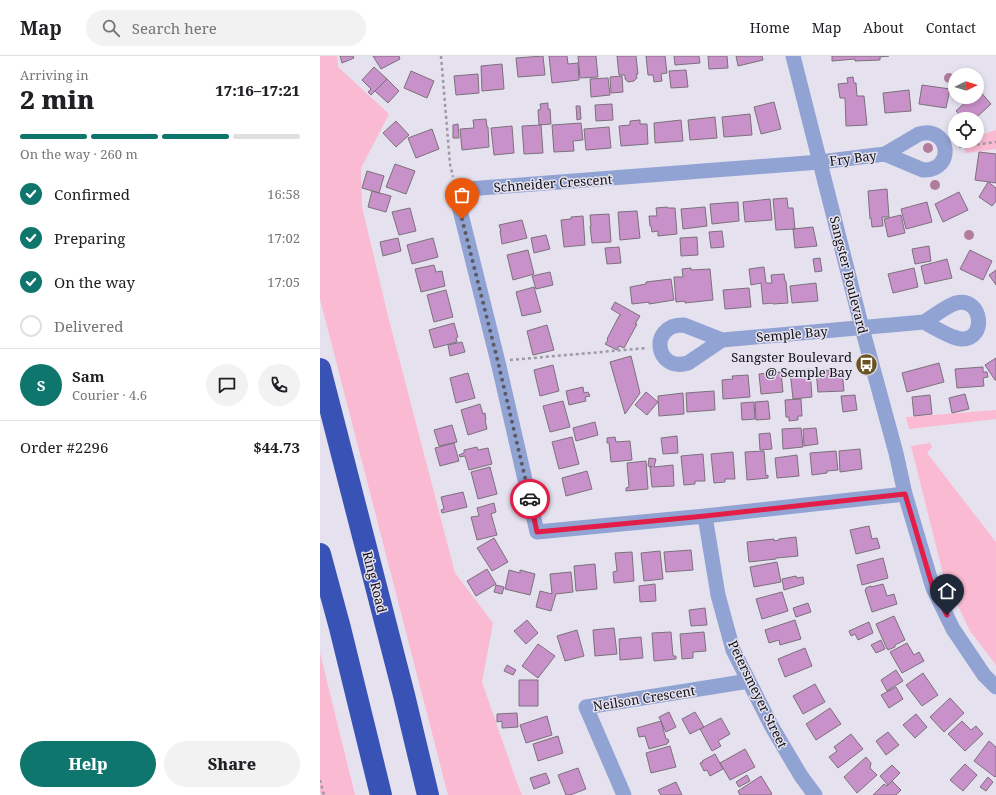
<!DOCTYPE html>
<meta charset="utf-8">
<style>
body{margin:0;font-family:"Noto Serif",serif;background:#f2f2f2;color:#202124;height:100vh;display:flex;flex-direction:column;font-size:15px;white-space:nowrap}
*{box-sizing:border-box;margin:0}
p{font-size:13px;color:#757577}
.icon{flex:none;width:22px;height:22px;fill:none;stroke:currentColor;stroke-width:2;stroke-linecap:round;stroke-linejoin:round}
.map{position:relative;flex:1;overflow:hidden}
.panel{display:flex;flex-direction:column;background:#fff;width:320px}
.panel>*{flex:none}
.needle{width:26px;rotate:85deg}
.controls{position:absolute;left:628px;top:12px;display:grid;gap:8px}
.controls a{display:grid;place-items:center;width:36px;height:36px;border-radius:50%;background:#fff;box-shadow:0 2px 6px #0003;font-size:20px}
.pin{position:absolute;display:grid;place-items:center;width:34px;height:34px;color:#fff;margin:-41px -17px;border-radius:50% 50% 50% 0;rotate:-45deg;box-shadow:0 0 4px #0007}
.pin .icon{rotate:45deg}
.courier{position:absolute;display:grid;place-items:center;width:40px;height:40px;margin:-20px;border:3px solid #e11d48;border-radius:50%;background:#fff;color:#222;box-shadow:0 1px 5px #0007}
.headline em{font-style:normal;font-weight:800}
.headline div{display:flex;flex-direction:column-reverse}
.headline{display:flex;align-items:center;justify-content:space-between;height:68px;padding:0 20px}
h1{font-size:26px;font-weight:800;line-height:30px}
.bar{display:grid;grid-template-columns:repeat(4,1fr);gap:6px 4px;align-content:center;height:48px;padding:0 20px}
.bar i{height:5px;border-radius:3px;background:#e0e0e0}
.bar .current{background:#0f766e}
.bar p{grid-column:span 4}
.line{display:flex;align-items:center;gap:10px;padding:0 20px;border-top:1px solid #e0e0e0}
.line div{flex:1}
.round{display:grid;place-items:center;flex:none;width:42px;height:42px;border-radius:21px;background:#f2f2f2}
ol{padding:0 20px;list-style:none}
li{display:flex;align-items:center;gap:12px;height:44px}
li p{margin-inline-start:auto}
li .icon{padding:4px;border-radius:50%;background:#0f766e;color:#fff;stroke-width:4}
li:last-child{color:#757577}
li i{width:22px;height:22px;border:2px solid #e0e0e0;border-radius:50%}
.button{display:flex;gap:8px;margin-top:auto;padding:8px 20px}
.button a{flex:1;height:46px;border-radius:24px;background:#0f766e;color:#fff;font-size:16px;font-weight:800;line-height:46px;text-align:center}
.button a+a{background:#f2f2f2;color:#202124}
header{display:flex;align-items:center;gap:24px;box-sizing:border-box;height:56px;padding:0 20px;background:#fff;border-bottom:1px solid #e0e0e0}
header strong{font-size:19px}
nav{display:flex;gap:22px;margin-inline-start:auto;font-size:14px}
.search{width:280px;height:36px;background:#f2f2f2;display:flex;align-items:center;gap:10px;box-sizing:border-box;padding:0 14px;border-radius:22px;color:#757577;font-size:15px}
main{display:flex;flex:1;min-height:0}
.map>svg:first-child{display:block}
.green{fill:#fabad1}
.building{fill:#c991c9;stroke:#7b717a}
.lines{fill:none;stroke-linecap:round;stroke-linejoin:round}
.path{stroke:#9c9aa4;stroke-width:2.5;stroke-dasharray:3 3;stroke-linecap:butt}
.minor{stroke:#91a3d3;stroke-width:15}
.highway{stroke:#3852b6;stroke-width:22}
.tree{fill:#b17d9a}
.done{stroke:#5b5961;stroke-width:4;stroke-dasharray:0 7.2}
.route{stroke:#e11d48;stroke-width:5}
.labels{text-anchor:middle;stroke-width:3;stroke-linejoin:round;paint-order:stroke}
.street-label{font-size:13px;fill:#111014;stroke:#e5e1ef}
.poi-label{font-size:13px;fill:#111014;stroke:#e5e1ef;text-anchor:end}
</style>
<header>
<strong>Map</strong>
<div class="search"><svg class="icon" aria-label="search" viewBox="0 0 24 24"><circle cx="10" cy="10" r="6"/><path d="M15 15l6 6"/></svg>Search here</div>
<nav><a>Home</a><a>Map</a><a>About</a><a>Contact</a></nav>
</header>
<main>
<section class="panel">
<div class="headline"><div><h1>2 min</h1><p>Arriving in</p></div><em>17:16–17:21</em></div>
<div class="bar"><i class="current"></i><i class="current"></i><i class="current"></i><i></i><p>On the way · 260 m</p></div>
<ol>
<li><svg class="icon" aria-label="check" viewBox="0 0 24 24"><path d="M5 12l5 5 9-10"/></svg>Confirmed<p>16:58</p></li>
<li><svg class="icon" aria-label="check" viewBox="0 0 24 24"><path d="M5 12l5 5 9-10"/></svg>Preparing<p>17:02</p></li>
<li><svg class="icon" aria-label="check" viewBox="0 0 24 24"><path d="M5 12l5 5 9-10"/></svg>On the way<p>17:05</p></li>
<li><i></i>Delivered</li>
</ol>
<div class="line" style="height:72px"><b class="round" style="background:#0f766e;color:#fff">S</b><div><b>Sam</b><p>Courier · 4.6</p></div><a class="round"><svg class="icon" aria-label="chat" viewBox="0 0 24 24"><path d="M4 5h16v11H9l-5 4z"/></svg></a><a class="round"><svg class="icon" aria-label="phone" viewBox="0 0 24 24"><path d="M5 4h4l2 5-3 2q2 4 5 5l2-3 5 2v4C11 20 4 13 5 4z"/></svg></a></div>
<div class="line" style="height:52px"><div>Order #2296</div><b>$44.73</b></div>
<div class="button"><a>Help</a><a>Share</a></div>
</section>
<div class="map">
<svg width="676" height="739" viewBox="0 0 676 739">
<rect width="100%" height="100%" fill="#e5e1ef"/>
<path class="green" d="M0,0H17L18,11L69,58L41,112L42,151L68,260L135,517L173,567L162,626L196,724L202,739H128L0,243Z
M676,74V93L646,97L642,85H657V80Z
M676,354V363L589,373L586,361Z
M610,387L612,391L607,397L676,486V609L650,575L623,518L591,390Z
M0,597L35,739H1L0,737Z"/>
<path class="building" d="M20,0H33L34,2L22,7Z
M53,0H79L80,3L61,13Z
M223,0L225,19L198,21L196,2Z
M229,0H247L248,8L258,7L259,24L232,27Z
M258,0H276L278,21L260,22Z
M297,0H316L318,18H316L317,22L314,25L308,26L305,23V19H299Z
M326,0H345L347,17L341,18L342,25L334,26L333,19H328Z
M354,0H379L380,7L355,9Z
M388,0H407L408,12L389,13Z
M416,0H442L443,4L418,10Z
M512,0H569L560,1V4L535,5V3L512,5Z
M182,8L184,33L162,35L161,10Z
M54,11L67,23L51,39L48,36L51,33L42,24Z
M366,14L368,31L351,32L349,15Z
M91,15L114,25L107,42L84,32Z
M158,18L159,37L136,39L134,20Z
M632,19H635V37H629Z
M302,20L303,36L291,37L290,21Z
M533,21L534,27H536L537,40H544L547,69L526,70L525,42H520L518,28L528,27L527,22Z
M288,22L290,39L271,41L270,23Z
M67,23L79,35L68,47L55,35Z
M602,29L630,33L626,52L599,48Z
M589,34L591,55L565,57L563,37Z
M659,34L671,48L656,62L653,59L648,63H643L636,55L651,41H657V35Z
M454,46L461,73L441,78L434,51Z
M228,47V53H230L231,68L219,69L218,54L221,53L220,48Z
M292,48L293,64L276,65L275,49Z
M256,50H260L261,63L257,64Z
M430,58L432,79L404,81L402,61Z
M395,61L397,82L370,84L368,64Z
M166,63L167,71H168L169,91L142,94L140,73L154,72L153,64Z
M320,64V68H327L328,88L301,90L299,70L310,69V65Z
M361,64L363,85L335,87L334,67Z
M76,65L89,79L76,91L63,77Z
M261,67L263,84L253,85L254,95L234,96L232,69Z
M138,68L139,82H133V69Z
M221,69L223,97L204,98L202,70Z
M192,70L194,97L174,99L171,72Z
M289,71L291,92L266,94L264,73Z
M112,73L119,93L96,102L88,82Z
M659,96L676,98V127L655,124Z
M75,108L95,115L86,138L66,131Z
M47,115L64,120L59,137L42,132Z
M668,126L676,132V145L672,150L659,141Z
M567,133L569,161H562L563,170L552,171L551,162L550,163L548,135Z
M52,135L71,140L66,156L48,151Z
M639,136L648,154L623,166L615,148Z
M467,142L468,152H473L475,173L456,174L453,143Z
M450,143L452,164L425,166L423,146Z
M418,146L419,165L392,168L390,148Z
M607,146L612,166L586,173L581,153Z
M347,151L348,152H355L357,178L338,180V175L332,176L331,170H330L329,160H337L336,152Z
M385,151L387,170L363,173L361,153Z
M90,152L96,175L79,179L72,156Z
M317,155L320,182L300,184L298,156Z
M289,158L291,186L272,187L270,170H271L270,159Z
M581,159L585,177L568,181L564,163Z
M263,160L265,189L244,191L241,164L251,163V161Z
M202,164L207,182L182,188L180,175H181L179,169Z
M493,171L497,190L475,192L473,173Z
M402,175L404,191L391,192L389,176Z
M226,179L230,193L214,197L211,182Z
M377,181L378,199L361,200L360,182Z
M78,182L81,195L63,200L60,186Z
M113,182L118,201L92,208L87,189Z
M609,190L611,205L595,208L592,193Z
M299,191L301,207L287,208L285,192Z
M208,194L214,218L193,224L187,199Z
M650,194L672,205L663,224L640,213Z
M500,202L502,215L495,216L493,203Z
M627,203L632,222L605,228L601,210Z
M114,209L116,216L122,215L125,230L101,236L95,213Z
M444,211L446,227H452L451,219L464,218L465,225H466L468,247L453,248L452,247L443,248L441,227L431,229L429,213Z
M371,212V214L390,213L393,244L365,247V245L356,246L354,221H363L362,213Z
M594,212L598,231L573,237L568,218Z
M676,214V229L669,219Z
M230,216L233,229L216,233L212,220Z
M351,223L354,244L329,248V246L312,248L310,231L326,228V226Z
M496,227L498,245L472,247L470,230Z
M214,231L221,256L202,260L196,236Z
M429,232L431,251L405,253L403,234Z
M126,234L133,261L114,266L107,239Z
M295,246L320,260L315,268H317L304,292L299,290L297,294L285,288L288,284L287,283L299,260L301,259L291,253Z
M134,267L138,281L136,282L137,286L114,292L109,274Z
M227,269L234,294L213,299L207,275Z
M142,286L145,296L130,300L128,289Z
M311,300L320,337L305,358L290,306Z
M676,302V324H675L665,309Z
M619,307L624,326L587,336L582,317Z
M233,309L239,335L220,340L214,314Z
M663,311V316H667L668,321L663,322L664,330L637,332L635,313Z
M490,313L492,341L473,343L470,315Z
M512,314V315L522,314L524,335L498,336L496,315Z
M461,316L463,336L441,338L439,318Z
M148,317L155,342L136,347L130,322Z
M428,319L430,341L403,343L402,324L413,323L412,320Z
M263,331L264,337L268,336L270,340L265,341L266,345L249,349L246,335Z
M394,335L395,354L367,356L366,337Z
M326,336L338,346L327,359L315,349Z
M363,337L364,358L339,360L338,340Z
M645,338L649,353L632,357L629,342Z
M535,339L537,354L523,356L521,340Z
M610,339L612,358L594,360L592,341Z
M481,343L482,360H478V364L469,365V361H466L465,344Z
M243,345L250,371L230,376L223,350Z
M448,345L450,363L436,364L435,346Z
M434,346L435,363L422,364L421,347Z
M160,348L163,358L165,357L166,364H165L167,373L148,379L141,354Z
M275,366L278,379L256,385L253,372Z
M132,369L137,386L119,390L114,374Z
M481,372L483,391L463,393L462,373Z
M496,372L498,388L484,390L483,373Z
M450,377L452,393L440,394L439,378Z
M357,380L358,397L343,398L341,382Z
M252,381L259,408L239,413L232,386Z
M295,381L296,386L310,385L312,404L291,406L289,387H287V382Z
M134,387L139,405L120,410L115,392Z
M157,391L158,394L168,392L172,408L149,414L145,400L140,401L139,399L144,397V394Z
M540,393L542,413L520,416L519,395Z
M444,395L446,420L448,419V422L427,424L425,396Z
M516,395L518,414L507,415V417L492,419L490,397Z
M413,396L415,423H405V426L394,427L391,398Z
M383,398L385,425H375V428L364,429L361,400Z
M477,399L479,420L457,422L455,402Z
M329,402L336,403L334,411L353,409L354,430L332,431L330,411H332L328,410Z
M326,405L328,433L306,435V432L309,431L307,407Z
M170,411L177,438L158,443L151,416Z
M267,415L272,433L246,440L242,422Z
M143,436L147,451L122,457L121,454L124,453L121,441Z
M174,447L176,456L171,458L177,479L157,484L151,461L159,460L157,452Z
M549,470L552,483L557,482L560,492L536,498L530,474Z
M476,481L478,500L456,502V503L429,506L427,486L454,483V485L459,484V483Z
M174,482L188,506L172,515L157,492Z
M371,494L373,514L346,516L344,496Z
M340,495L343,523L324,525L321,497Z
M312,496L314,525L294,527L293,516L297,515L295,497Z
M563,502L568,522L542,529L537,509Z
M457,506L461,526L434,531L430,511Z
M275,508L277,533L256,535L254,510Z
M167,513L176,528L156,540L147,525Z
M189,514L200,517V514L215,518L210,539L185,533Z
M251,516L253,536L236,538L231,555L216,551L220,535L232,538L230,518Z
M476,520L477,522L483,521L484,528L464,534L462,523Z
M335,528L336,545L320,546L319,530Z
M563,528L567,540L574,538L577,548L552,556L545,534L546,533V532L551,530V531Z
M176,529L184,531L182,538L174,536Z
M462,536L468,555L442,563L436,543Z
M488,547L491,556L476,561L473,552Z
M385,552L387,569L371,570L369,554Z
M574,560L585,584L575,589V591L568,594V593H567L556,568Z
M207,564L218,577L206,588L194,575Z
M475,564L481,583L460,589L459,584L449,587L445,574Z
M549,566L553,577L538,584L535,578L531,580L529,575Z
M294,572L297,598L275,600L273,574Z
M257,574L264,600L245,605L237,580Z
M351,576L353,600H356V603L334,605L332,577Z
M384,576L386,595L373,596V602L362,603L360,578Z
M321,581L323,602L300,604L299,583Z
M561,584L565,593L556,597L551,589Z
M587,587L594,599L599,596L604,605L582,617L570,596Z
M218,588L235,600L218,622L202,610Z
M485,592L492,610L465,621L458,603Z
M187,609L196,614L193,619L184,615Z
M576,614L583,625L567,635L561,624Z
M603,617L618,639L602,650L586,629Z
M199,624H218V650H199Z
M495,628L505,646L483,658L473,640Z
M576,631L583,643L569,652L561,639Z
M630,642L644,657L624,676L610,661Z
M510,652L521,668L496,684L486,668Z
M349,656L356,671L346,676L339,661Z
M375,656L384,671L370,678L362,663Z
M197,657L198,671L182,672V665L177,666V658Z
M596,658L607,671L595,682L583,669Z
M227,660L232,679L206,687L200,669Z
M401,662L410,678L398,685L401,690L392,695L380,673Z
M341,665L346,683H348L349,686L347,687V688L329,693L325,680L319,681L317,672Z
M642,665L651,674L656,670L663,678L645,695L628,678Z
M568,676L579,689L566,699L556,685Z
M531,678L543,693L518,712L509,701L517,695L514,691Z
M238,680L243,697L218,705L213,688Z
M669,685L676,691V720L675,721L654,705Z
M350,690L356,711L331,717L326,697Z
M425,693L435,711L410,724L400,707Z
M395,698L403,713L390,720L387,714L384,715L380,707L383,706L382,705Z
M546,701L551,707L550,712L557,719L537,737L524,721Z
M645,708L657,719L643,735L630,724Z
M572,709L580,717L568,729L560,720Z
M258,712L266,733L250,739H246L238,719Z
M226,717L230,727L214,733L210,722Z
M427,719L430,725L419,731L416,726Z
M441,720L452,738L450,739H420L418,735Z
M668,721L673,726L666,735L660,731Z
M572,725L581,734L576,739H553L564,728L567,730Z
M356,726L362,739H341L338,734Z"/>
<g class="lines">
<path class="path" d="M121,0L130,108L133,121
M639,91L676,86
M190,304L327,292
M0,724L4,739"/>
<path class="minor" d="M473,0L542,272L576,397L585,438L613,532L633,573L664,619L676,631
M565,98L603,114C636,115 630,69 599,78L565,98L500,106L135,134L178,306L217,476L385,460L585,438
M402,284L368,307C335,317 328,268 364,269L402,284L604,266C613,261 626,250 636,247C662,240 668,284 641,283C631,282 613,271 604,266
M385,460L398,539L413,594L452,671L481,720L495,739
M304,739L266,651L429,625"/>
<path class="highway" d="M0,313L84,639L108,739
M0,498L20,572L61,739"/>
</g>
<g class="tree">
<circle cx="629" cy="22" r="5"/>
<circle cx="608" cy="92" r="5"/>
<circle cx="615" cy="129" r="5"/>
<circle cx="649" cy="179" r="5"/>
</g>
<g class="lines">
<path class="done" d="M142,163L178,306L210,443"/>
<path class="route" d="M210,443L217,476L385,460L585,438L613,532L627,559"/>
</g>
<defs>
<symbol id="bus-disc" viewBox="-11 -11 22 22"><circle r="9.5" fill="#6a5222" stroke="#e5e1ef"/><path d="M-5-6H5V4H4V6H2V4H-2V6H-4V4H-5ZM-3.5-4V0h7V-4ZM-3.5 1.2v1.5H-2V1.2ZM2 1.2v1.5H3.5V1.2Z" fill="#fff"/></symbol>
</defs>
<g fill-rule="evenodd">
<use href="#bus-disc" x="534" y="296" width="25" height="25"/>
</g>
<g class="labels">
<g class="street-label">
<text transform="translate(533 102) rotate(-7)" y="5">Fry Bay</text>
<text transform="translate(233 127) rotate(-4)" y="5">Schneider Crescent</text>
<text transform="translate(529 219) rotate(76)" y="5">Sangster Boulevard</text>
<text transform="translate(472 278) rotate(-5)" y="5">Semple Bay</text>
<text transform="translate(55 526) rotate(76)" y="5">Ring Road</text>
<text transform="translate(438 638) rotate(64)" y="5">Petersmeyer Street</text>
<text transform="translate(324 642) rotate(-9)" y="5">Neilson Crescent</text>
</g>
<g class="poi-label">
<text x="532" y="306">Sangster Boulevard<tspan x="532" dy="15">@ Semple Bay</tspan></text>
</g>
</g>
</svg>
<div class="controls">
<a><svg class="needle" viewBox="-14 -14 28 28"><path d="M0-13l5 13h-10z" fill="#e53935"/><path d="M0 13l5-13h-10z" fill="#757577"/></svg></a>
<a><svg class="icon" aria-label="locate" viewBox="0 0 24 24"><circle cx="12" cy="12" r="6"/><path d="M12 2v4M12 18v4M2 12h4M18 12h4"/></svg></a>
</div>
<div class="pin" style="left:142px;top:163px;background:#ea580c"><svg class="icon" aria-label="bag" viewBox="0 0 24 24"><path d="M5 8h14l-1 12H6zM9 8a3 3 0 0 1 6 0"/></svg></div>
<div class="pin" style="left:627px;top:559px;background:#1f2937"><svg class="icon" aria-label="home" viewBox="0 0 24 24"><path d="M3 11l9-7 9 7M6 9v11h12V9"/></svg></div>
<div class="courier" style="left:210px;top:443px"><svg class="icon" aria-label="car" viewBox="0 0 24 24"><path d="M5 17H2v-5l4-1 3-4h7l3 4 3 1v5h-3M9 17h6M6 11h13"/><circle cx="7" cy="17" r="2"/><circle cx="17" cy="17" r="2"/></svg></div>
</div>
</main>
